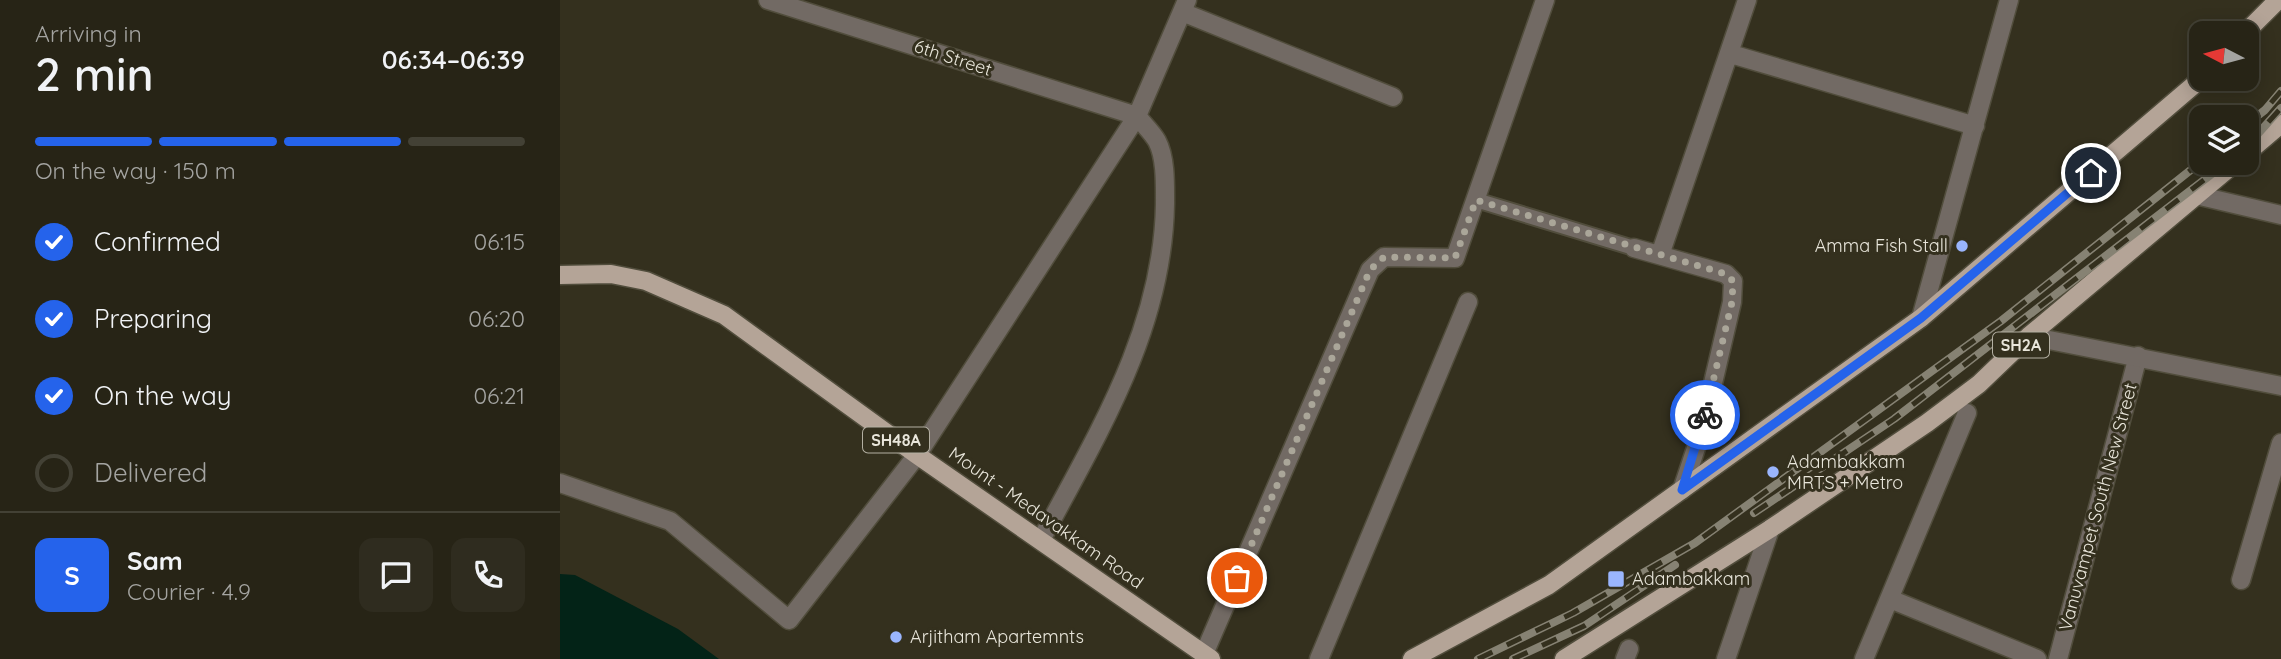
<!DOCTYPE html>
<meta charset="utf-8">
<style>
body{margin:0;font-family:Quicksand,sans-serif;background:#2f2c1f;color:#f1f3f6;height:100vh;display:flex;flex-direction:column;font-size:26px;white-space:nowrap}
*{box-sizing:border-box;margin:0}
p{font-size:23px;color:#a4a4a1}
.icon{flex:none;width:38px;height:38px;fill:none;stroke:currentColor;stroke-width:2;stroke-linecap:round;stroke-linejoin:round}
.map{position:relative;flex:1;overflow:hidden}
.drawer{display:flex;flex-direction:column;background:#272416;width:560px}
.drawer>*{flex:none}
.needle{width:46px;rotate:276deg}
.fabs{position:absolute;left:1629px;top:21px;display:grid;gap:14px}
.fabs a{display:grid;place-items:center;width:70px;height:70px;border-radius:14px;background:#272416;box-shadow:0 4px 18px #0003,0 0 0 2px #434135;font-size:35px}
.pin{position:absolute;display:grid;place-items:center;width:60px;height:60px;color:#fff;margin:-30px;border:4px solid #fff;border-radius:50%;box-shadow:0 2px 7px #0007}
.courier{position:absolute;display:grid;place-items:center;width:70px;height:70px;margin:-35px;border:5px solid #2563eb;border-radius:50%;background:#fff;color:#222;box-shadow:0 2px 9px #0007}
.headline em{font-style:normal;font-weight:600}
.headline div{display:flex;flex-direction:column-reverse}
.headline{display:flex;align-items:center;justify-content:space-between;height:119px;padding:0 35px}
h1{font-size:46px;font-weight:600;line-height:52px}
.bar{display:grid;grid-template-columns:repeat(4,1fr);gap:10px 7px;align-content:center;height:84px;padding:0 35px}
.bar i{height:9px;border-radius:5px;background:#434135}
.bar .current{background:#2563eb}
.bar p{grid-column:span 4}
.line{display:flex;align-items:center;gap:18px;padding:0 35px;border-top:2px solid #434135}
.line div{flex:1}
.round{display:grid;place-items:center;flex:none;width:74px;height:74px;border-radius:14px;background:#2f2c1f}
ol{padding:0 35px;list-style:none}
li{display:flex;align-items:center;gap:21px;height:77px}
li p{margin-inline-start:auto}
li .icon{padding:7px;border-radius:50%;background:#2563eb;color:#fff;stroke-width:4}
li:last-child{color:#a4a4a1}
li i{width:38px;height:38px;border:4px solid #434135;border-radius:50%}
main{display:flex;flex:1;min-height:0}
.map>svg:first-child{display:block}
.water{fill:#032317}
.lines{fill:none;stroke-linecap:round;stroke-linejoin:round}
.service-casing{stroke:#514d3c;stroke-width:18}
.minor-casing{stroke:#514d3c;stroke-width:21}
.tertiary-casing{stroke:#514d3c;stroke-width:21}
.primary-casing{stroke:#514d3c;stroke-width:21}
.service{stroke:#726a64;stroke-width:14}
.minor{stroke:#726a64;stroke-width:18}
.tertiary{stroke:#726a64;stroke-width:18}
.primary{stroke:#b4a497;stroke-width:18}
.rail-casing{stroke:#868273;stroke-width:8}
.rail{stroke:#34301e;stroke-width:5;stroke-dasharray:16;stroke-linecap:butt}
.done{stroke:#aaa699;stroke-width:7;stroke-dasharray:0 12.6}
.route{stroke:#2563eb;stroke-width:9}
.poi-dot{fill:#9ab5fd;stroke:#34301e;stroke-width:2.5}
.labels{text-anchor:middle;stroke-width:6;stroke-linejoin:round;paint-order:stroke}
.shield{fill:#34301e;stroke:#b3afa2;stroke-width:2}
.shield-label{font-size:16px;font-weight:bold;fill:#e9e6db}
.street-label{font-size:18px;fill:#e9e6db;stroke:#34301e}
.poi-label{font-size:18px;fill:#e9e6db;stroke:#34301e;text-anchor:start}
</style>
<main>
<section class="drawer">
<div class="headline"><div><h1>2 min</h1><p>Arriving in</p></div><em>06:34–06:39</em></div>
<div class="bar"><i class="current"></i><i class="current"></i><i class="current"></i><i></i><p>On the way · 150 m</p></div>
<ol>
<li><svg class="icon" aria-label="check" viewBox="0 0 24 24"><path d="M5 12l5 5 9-10"/></svg>Confirmed<p>06:15</p></li>
<li><svg class="icon" aria-label="check" viewBox="0 0 24 24"><path d="M5 12l5 5 9-10"/></svg>Preparing<p>06:20</p></li>
<li><svg class="icon" aria-label="check" viewBox="0 0 24 24"><path d="M5 12l5 5 9-10"/></svg>On the way<p>06:21</p></li>
<li><i></i>Delivered</li>
</ol>
<div class="line" style="height:126px"><b class="round" style="background:#2563eb;color:#fff">S</b><div><b>Sam</b><p>Courier · 4.9</p></div><a class="round"><svg class="icon" aria-label="chat" viewBox="0 0 24 24"><path d="M4 5h16v11H9l-5 4z"/></svg></a><a class="round"><svg class="icon" aria-label="phone" viewBox="0 0 24 24"><path d="M5 4h4l2 5-3 2q2 4 5 5l2-3 5 2v4C11 20 4 13 5 4z"/></svg></a></div>
</section>
<div class="map">
<svg width="1721" height="659" viewBox="0 0 1721 659">
<rect width="100%" height="100%" fill="#34301e"/>
<path class="water" d="M0,574L15,575L118,629L159,659H0Z"/>
<g class="lines">
<defs>
<path id="service" d="M916,200L1074,248"/>
<path id="minor" d="M208,0L577,116C583,124 592,132 597,141C606,158 605,185 605,204C603,329 538,433 481,540
M622,12L833,97
M1171,54L1415,126
M1636,195L1721,215
M1074,248L1166,274L1173,281L1172,302L1142,430L1122,490
M1100,255L1187,0
M1361,318L1449,0
M0,483L110,521L229,620L357,455L577,116L627,0
M1681,580L1721,443
M1330,599L1477,659
M644,654L810,270L824,257L895,258L985,0
M759,659L908,302
M1065,659L1069,649
M1166,659L1210,529
M1304,659L1407,413
M1498,659L1578,356"/>
<path id="tertiary" d="M1469,336L1721,386"/>
<path id="primary" d="M1685,33L1718,0
M1687,153L1721,124
M0,275L51,274L86,281L164,315L357,455L651,659
M852,659L989,585L1361,318L1642,78
M1004,659L1210,529L1367,423L1419,384L1469,336L1675,163"/>
</defs>
<use href="#service" class="service-casing"/>
<use href="#minor" class="minor-casing"/>
<use href="#tertiary" class="tertiary-casing"/>
<use href="#primary" class="primary-casing"/>
<use href="#service" class="service"/>
<use href="#minor" class="minor"/>
<use href="#tertiary" class="tertiary"/>
<use href="#primary" class="primary"/>
<defs>
<path id="rail" d="M1687,124L1705,110L1721,91
M1687,146L1721,108
M1194,513L1334,419L1666,163
M918,659L1013,613L1135,543L1441,321L1642,161
M953,659L1024,626L1115,565"/>
</defs>
<use href="#rail" class="rail-casing"/>
<use href="#rail" class="rail"/>
</g>
<g class="lines">
<path class="done" d="M677,578L810,270L824,257L895,258L916,200L1166,274L1173,281L1172,302L1145,415"/>
<path class="route" d="M1145,415L1122,490L1361,318L1531,173"/>
</g>
<g class="poi-dot">
<circle cx="1402" cy="246" r="7"/>
<circle cx="1213" cy="472" r="7"/>
<rect x="1047" y="570" width="18" height="18" rx="3.5"/>
<circle cx="336" cy="637" r="7"/>
</g>
<g class="labels">
<g class="shield">
<rect x="1433" y="332.5" width="56" height="25" rx="5"/>
<rect x="303" y="427.5" width="66" height="25" rx="5"/>
</g>
<g class="shield-label">
<text x="1461" y="351">SH2A</text>
<text x="336" y="446">SH48A</text>
</g>
<g class="street-label">
<text transform="translate(393 58) rotate(18)" y="6">6th Street</text>
<text transform="translate(1538 507) rotate(-75)" y="6">Vanuvampet South New Street</text>
<text transform="translate(486 518) rotate(35)" y="6">Mount - Medavakkam Road</text>
</g>
<g class="poi-label">
<text x="1388" y="252" text-anchor="end">Amma Fish Stall</text>
<text x="1227" y="468">Adambakkam<tspan x="1227" dy="21">MRTS + Metro</tspan></text>
<text x="1072" y="585">Adambakkam</text>
<text x="350" y="643">Arjitham Apartemnts</text>
</g>
</g>
</svg>
<div class="fabs">
<a><svg class="needle" viewBox="-14 -14 28 28"><path d="M0-13l5 13h-10z" fill="#e53935"/><path d="M0 13l5-13h-10z" fill="#a4a4a1"/></svg></a>
<a><svg class="icon" aria-label="layers" viewBox="0 0 24 24"><path d="M12 4l9 5-9 5-9-5zM3 14l9 5 9-5"/></svg></a>
</div>
<div class="pin" style="left:677px;top:578px;background:#ea580c"><svg class="icon" aria-label="bag" viewBox="0 0 24 24"><path d="M5 8h14l-1 12H6zM9 8a3 3 0 0 1 6 0"/></svg></div>
<div class="pin" style="left:1531px;top:173px;background:#1f2937"><svg class="icon" aria-label="home" viewBox="0 0 24 24"><path d="M3 11l9-7 9 7M6 9v11h12V9"/></svg></div>
<div class="courier" style="left:1145px;top:415px"><svg class="icon" aria-label="bike" viewBox="0 0 24 24"><circle cx="6" cy="16" r="4"/><circle cx="18" cy="16" r="4"/><path d="M6 16l4-8h5l3 8M10 8l3 8H6M13 5h3"/></svg></div>
</div>
</main>
